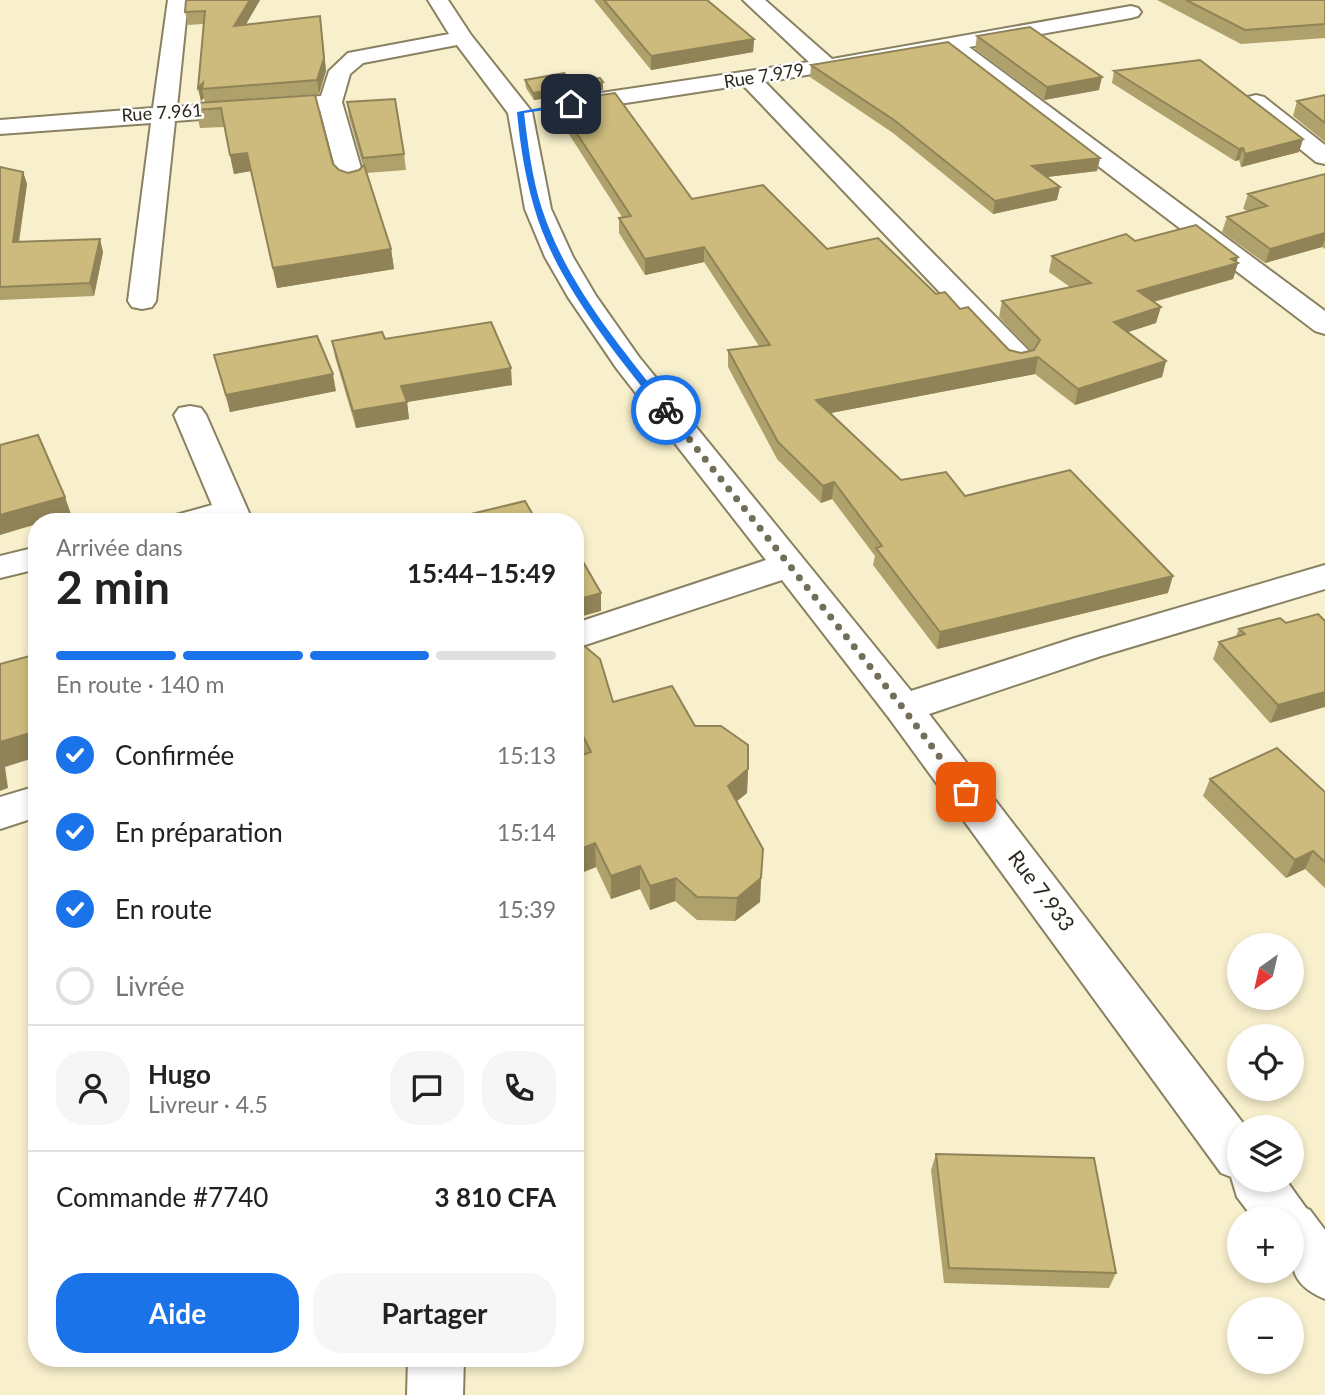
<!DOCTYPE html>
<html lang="fr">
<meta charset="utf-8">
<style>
body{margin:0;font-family:Lato,sans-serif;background:#f6f6f6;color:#222;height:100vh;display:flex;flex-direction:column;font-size:26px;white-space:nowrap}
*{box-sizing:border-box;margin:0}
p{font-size:23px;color:#767676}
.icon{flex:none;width:38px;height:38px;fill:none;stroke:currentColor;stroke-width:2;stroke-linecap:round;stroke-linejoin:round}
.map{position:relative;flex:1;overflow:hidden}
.details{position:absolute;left:28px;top:513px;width:556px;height:854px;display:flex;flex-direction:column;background:#fff;border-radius:28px;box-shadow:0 4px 10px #0003}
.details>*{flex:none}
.needle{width:46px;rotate:214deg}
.controls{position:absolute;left:1227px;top:933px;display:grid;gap:14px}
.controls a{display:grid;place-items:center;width:77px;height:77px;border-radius:50%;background:#fff;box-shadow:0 4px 10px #0003;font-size:35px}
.pin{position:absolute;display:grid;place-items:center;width:60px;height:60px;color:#fff;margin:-30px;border-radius:14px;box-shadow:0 4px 10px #0006}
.courier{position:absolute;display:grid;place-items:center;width:70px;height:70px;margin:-35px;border:5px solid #1a73e8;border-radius:50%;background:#fff;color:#222;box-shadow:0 2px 9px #0007}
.overview em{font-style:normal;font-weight:700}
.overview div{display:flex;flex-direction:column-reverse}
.overview{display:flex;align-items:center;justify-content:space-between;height:119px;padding:0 28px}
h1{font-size:46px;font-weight:700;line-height:52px}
.bar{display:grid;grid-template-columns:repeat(4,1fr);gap:10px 7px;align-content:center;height:84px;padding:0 28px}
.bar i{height:9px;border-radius:5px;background:#e0e0e0}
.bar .current{background:#1a73e8}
.bar p{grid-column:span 4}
.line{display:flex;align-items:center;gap:18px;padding:0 28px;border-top:2px solid #e0e0e0}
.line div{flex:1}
.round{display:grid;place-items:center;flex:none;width:74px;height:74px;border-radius:28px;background:#f6f6f6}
ol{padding:0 28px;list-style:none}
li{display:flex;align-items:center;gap:21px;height:77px}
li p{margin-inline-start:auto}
li .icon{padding:7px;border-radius:50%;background:#1a73e8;color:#fff;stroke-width:4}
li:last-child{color:#767676}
li i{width:38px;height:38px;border:4px solid #e0e0e0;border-radius:50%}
.action{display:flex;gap:14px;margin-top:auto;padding:14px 28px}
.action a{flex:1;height:80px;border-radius:28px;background:#1a73e8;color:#fff;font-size:28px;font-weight:700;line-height:80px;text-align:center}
.action a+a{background:#f6f6f6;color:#222}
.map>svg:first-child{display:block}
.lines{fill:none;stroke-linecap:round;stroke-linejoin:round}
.minor-casing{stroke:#8a8162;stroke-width:4}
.minor{fill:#fff;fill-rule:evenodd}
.wall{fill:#afa16b}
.shaded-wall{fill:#8f8357}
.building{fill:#ccbb7c;stroke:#8f8357;stroke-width:2}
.route{fill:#1a73e8}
.done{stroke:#736e59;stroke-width:7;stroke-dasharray:0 12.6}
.labels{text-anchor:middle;stroke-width:5;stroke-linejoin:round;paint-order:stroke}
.far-street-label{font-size:18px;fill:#2c281b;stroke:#fff}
.street-label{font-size:21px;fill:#2c281b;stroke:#fff}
</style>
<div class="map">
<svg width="1325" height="1395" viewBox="0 0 1325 1395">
<rect width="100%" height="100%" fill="#f8efcc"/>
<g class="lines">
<defs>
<path id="minor" d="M168,0H188L177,107L321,96L329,71L348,53L449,34L428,0H448L471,35L532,112L551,209L573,257L596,296L639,357L911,691L1075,638L1325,565V589L1101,656L929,714L1246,1127H1239V1180H1286L1306,1208L1310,1210L1325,1230V1299C1283,1282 1292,1257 1292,1218H1253L1237,1197L1231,1177L1221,1173L889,718L782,580L576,648V623L766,560L617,369L568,297L545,257L525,209L508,113L457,45L363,63L350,74L342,102L365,182L361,187L352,190L343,187L339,182L320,110L175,121L156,301L152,307L142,309L132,307L128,301L151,123L0,134V120L153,108Z
M743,0H765L832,59L1131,6L1138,8L1141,12L1138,16L1131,18L969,47L1325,311V334L1315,331L947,51L765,82L1030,352L1034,358L1030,364L1019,367L1008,364L743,85L567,112L559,110L555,105L559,100L567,98L809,62Z
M1256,95L1264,97L1325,145V164L1316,162L1248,107L1244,102L1248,97Z
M190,406L201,408L206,415L253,522H171L176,515L212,505L174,415L179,408Z
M37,547V569L0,578V556Z
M37,786V817L0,829V797Z
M408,1358H464L463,1395H407Z"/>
</defs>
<use href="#minor" class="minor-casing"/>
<use href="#minor" class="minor"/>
</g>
<path class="wall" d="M186,0H260L245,25L320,16L326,71L319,94L205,102L204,98L201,101L198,88L203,24L188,25L185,12Z
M594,0H707L754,39L753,52L651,70Z
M1157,0H1325V38L1241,44Z
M977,36L1099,90L1044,100L975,49Z
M811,65L1100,158L1097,171L1047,177L1057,200L993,214L893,133L810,77Z
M1114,71L1303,139L1299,152L1241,167L1239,160L1235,161L1112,83Z
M525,80L572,81L603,90L534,100L526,88Z
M615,93L692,199L827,249L936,294L960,309L1009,350L1021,353L1031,351L999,317L1002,301L1070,287L1049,272L1052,256L1135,241L1238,257L1236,262L1238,263L1233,279L1154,302L1156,323L1127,332L1166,361L1162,377L1075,405L1035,374L831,413L901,480L965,496L1168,593L937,649L873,565L875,556L832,499L821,503L777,459L728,367V350L759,346L704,262L645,275L619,233V218L622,217L565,128L552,130L545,118L544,103Z
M315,95L333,164L339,170L348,173L359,170L363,166L349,117L347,102L404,154L406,170L366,173L391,249L394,269L277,288L251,171L234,174L224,127L200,128L196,110Z
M1325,95V142L1293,116L1297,101Z
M0,167L23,172L27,184L19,242L103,252L94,296L0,300Z
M1325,174V249L1322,247L1265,263L1222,232L1227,217L1248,211L1243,209L1248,194Z
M385,339L512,385L407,402L409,419L356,428L335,357L332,341Z
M214,355L336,391L230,412Z
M1325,621L1270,723L1213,659L1219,642L1236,636L1239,629L1286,623Z
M576,639L613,702L695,726L748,769L747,793L737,801L761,878L760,902L735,921L697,920L675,901L650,910L640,889L611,899L596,867L576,875V757L582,755L576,743Z
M1210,779L1325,792V888L1305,869L1286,878L1203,796Z
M936,1154L1116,1273L1109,1288L944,1283L931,1170Z"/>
<path class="shaded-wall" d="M250,0H260L237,40L234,26Z
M320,16L326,71L319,94L317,80Z
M754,39L753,52L651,70V56Z
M1102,77L1099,90L1044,100L1047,87Z
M603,82V90L534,100L533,93Z
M203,83L202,89L204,98L201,101L198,88Z
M564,114L565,128L552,130L551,115Z
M1303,139L1299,152L1241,167L1245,154Z
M1243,148L1239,160L1235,161L1239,149Z
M247,153L251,171L234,174L230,155Z
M1100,158L1097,171L1030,179L1032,166Z
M23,172L27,184L17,254L13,242Z
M1060,187L1057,200L993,214L995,201Z
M1325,233V240L1322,247L1265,263L1270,249Z
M100,239L103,252L94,296L90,283Z
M704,247V262L645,275V259Z
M391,249L394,269L277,288L273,268Z
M1238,257L1236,264L1238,263L1233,279L1134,307L1138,291Z
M1161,307L1156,323L1110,338L1114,322Z
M1038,357L1035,374L815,416L816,400Z
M1166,361L1162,377L1075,405L1078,389Z
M511,368L512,385L407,402L409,419L356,428L353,411L401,386Z
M333,374L336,391L230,412L226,395Z
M834,482L832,499L821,503L823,486Z
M65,497L71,514L46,522H37V524L0,535V515Z
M1173,576L1168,593L937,649L940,632Z
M601,593V611L576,618V600Z
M1325,692V707L1270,723L1278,705Z
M37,731V757L5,767L8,788L0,791V742Z
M748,769L747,793L727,809L728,786Z
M595,843L596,867L576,875V851Z
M1313,851L1305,869L1286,878L1295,860Z
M640,866V889L611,899V876Z
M676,878L675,901L650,910V886Z
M761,878L760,902L735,921L737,898Z"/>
<path class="building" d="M186,0H250L234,26L320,16L324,58L317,80L202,89L203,83L198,88L205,11L185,12Z
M604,0H707L754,39L651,56Z
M1186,0H1325V24L1245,30Z
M1030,27L1102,77L1047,87L977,36Z
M948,42L1100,158L1032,166L1060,187L995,201L894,120L811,65Z
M1200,60L1303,139L1245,154L1243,148L1239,149L1114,71Z
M564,73L572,81L600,78L603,82L533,93L525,80Z
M615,93L692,199L763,185L827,249L878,238L936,294L945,292L960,309L968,307L1009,350L1021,353L1034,350L1040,340L1002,301L1091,283L1052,256L1126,234L1135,241L1196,225L1238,257L1231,259L1238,263L1138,291L1161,307L1114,322L1166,361L1078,389L1038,357L816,400L901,480L946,472L965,496L1070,470L1173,576L940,632L876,548L882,546L834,482L823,486L778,442L728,350L770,345L704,247L645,259L619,218L631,216L564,114L551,115L544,103Z
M315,95L333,164L339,170L348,173L359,170L364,165L391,249L273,268L247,153L230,155L221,108L196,110L197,103Z
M1325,95V123L1297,101Z
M395,99L404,154L363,158L347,102Z
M0,167L23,172L13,242L100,239L90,283L0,287Z
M1325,174V233L1270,249L1227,217L1267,206L1248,194Z
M491,322L511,368L401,386L407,402L353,411L332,341L382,332L385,339Z
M317,336L333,374L226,395L214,355Z
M38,435L65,497L0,515V445Z
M525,501L537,522H471L467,515Z
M578,553L601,593L576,600V554Z
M1318,614L1325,621V692L1278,705L1219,642L1245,634L1239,629L1280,618L1286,623Z
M576,639L600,659L613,702L672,686L695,726H721L748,745V769L728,786L763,849L761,878L737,898L697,897L676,878L650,886L640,866L611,876L595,843L576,851V757L591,752L576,722Z
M37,654V731L0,742V664Z
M1277,748L1325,792V862L1313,851L1295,860L1210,779Z
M936,1154L1094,1158L1116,1273L949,1268Z"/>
<path class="route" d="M571,102L574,106L524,113C528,145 532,178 542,209C566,283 621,348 669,408V412H662C615,353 555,281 534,207C525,176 520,144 517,112Z"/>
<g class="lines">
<path class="done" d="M666,410L903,708L966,792"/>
</g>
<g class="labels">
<g class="far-street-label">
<text transform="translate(764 76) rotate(-9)" y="6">Rue 7.979</text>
<text transform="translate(162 113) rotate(-4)" y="6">Rue 7.961</text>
</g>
<g class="street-label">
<text transform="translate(1041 891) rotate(53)" y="7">Rue 7.933</text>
</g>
</g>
</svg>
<div class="controls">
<a><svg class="needle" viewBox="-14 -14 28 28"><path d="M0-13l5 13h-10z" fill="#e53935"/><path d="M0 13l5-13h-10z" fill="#767676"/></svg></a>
<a><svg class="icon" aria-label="locate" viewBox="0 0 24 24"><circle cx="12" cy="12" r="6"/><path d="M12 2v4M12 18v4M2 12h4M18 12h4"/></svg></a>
<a><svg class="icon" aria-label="layers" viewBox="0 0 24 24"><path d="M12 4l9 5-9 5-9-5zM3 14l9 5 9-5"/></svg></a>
<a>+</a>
<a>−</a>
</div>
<div class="pin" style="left:966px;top:792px;background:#ea580c"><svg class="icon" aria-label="bag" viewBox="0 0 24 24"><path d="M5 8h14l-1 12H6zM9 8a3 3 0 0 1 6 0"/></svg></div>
<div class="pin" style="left:571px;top:104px;background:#1f2937"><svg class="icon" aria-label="home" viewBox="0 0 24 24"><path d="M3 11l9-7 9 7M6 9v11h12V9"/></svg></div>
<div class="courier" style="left:666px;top:410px"><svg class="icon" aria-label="bike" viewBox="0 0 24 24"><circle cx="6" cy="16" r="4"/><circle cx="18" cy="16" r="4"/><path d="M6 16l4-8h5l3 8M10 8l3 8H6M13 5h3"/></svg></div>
<section class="details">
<div class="overview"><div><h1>2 min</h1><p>Arrivée dans</p></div><em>15:44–15:49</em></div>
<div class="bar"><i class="current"></i><i class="current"></i><i class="current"></i><i></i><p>En route · 140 m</p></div>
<ol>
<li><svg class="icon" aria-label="check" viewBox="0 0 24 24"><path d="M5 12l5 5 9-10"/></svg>Confirmée<p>15:13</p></li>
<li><svg class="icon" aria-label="check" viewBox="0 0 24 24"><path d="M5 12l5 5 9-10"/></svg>En préparation<p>15:14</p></li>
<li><svg class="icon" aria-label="check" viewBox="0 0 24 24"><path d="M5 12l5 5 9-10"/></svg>En route<p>15:39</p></li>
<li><i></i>Livrée</li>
</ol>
<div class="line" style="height:126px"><a class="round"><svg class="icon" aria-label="person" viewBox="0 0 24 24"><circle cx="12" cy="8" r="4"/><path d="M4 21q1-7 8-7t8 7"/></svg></a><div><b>Hugo</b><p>Livreur · 4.5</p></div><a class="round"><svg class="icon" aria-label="chat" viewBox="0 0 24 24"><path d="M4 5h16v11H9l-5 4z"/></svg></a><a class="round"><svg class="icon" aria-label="phone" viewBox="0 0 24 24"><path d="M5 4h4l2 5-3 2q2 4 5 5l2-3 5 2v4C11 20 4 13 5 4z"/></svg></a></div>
<div class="line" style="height:91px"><div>Commande #7740</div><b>3 810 CFA</b></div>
<div class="action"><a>Aide</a><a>Partager</a></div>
</section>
</div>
